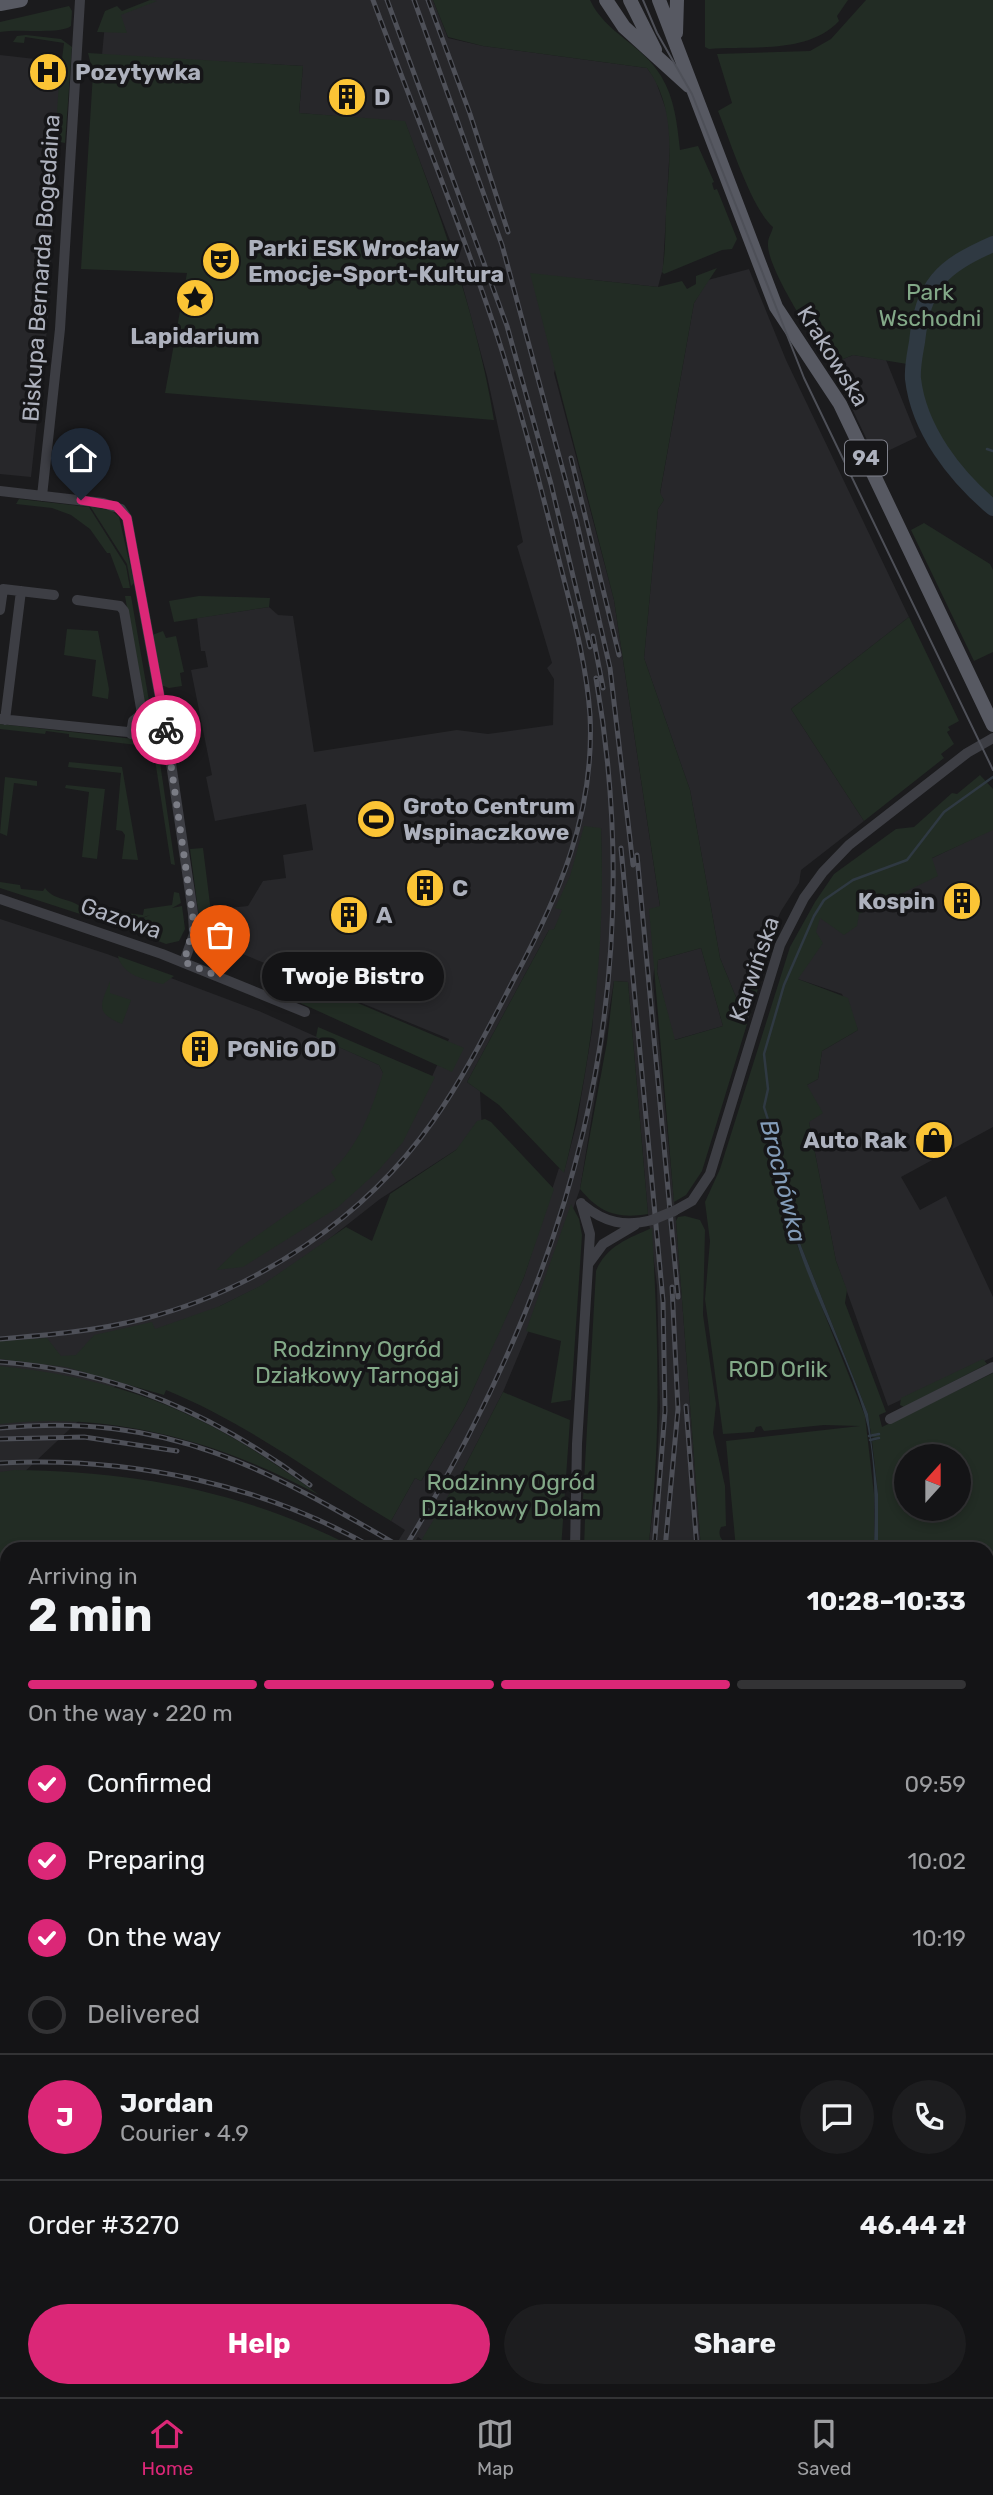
<!DOCTYPE html>
<meta charset="utf-8">
<style>
body{margin:0;font-family:Rubik,sans-serif;background:#1d1d1f;color:#f1f3f6;height:100vh;display:flex;flex-direction:column;font-size:26px;white-space:nowrap}
*{box-sizing:border-box;margin:0}
p{font-size:23px;color:#9d9ea1}
.icon{flex:none;width:38px;height:38px;fill:none;stroke:currentColor;stroke-width:2;stroke-linecap:round;stroke-linejoin:round}
.map{position:relative;flex:1;overflow:hidden}
.panel{position:absolute;left:0px;top:1542px;width:994px;height:856px;display:flex;flex-direction:column;background:#141416;border-radius:21px 21px 0 0;box-shadow:0 4px 10px #0003,0 0 0 2px #333335}
.panel>*{flex:none}
.needle{width:46px;rotate:21deg}
.tools{position:absolute;left:894px;top:1444px;display:grid;gap:14px}
.tools a{display:grid;place-items:center;width:77px;height:77px;border-radius:50%;background:#141416;box-shadow:0 4px 10px #0003,0 0 0 2px #333335;font-size:35px}
.pin{position:absolute;display:grid;place-items:center;width:60px;height:60px;color:#fff;margin:-72px -30px;border-radius:50% 50% 50% 0;rotate:-45deg;box-shadow:0 0 7px #0007}
.pin .icon{rotate:45deg}
.courier{position:absolute;display:grid;place-items:center;width:70px;height:70px;margin:-35px;border:5px solid #db2777;border-radius:50%;background:#fff;color:#222;box-shadow:0 2px 9px #0007}
.bubble{position:absolute;height:49px;border-radius:24px;background:#141416;box-shadow:0 4px 10px #0003,0 0 0 2px #333335;font-size:23px;font-weight:700;line-height:49px;text-align:center}
.headline em{font-style:normal;font-weight:700}
.headline div{display:flex;flex-direction:column-reverse}
.headline{display:flex;align-items:center;justify-content:space-between;height:119px;padding:0 28px}
h1{font-size:46px;font-weight:700;line-height:52px}
.bar{display:grid;grid-template-columns:repeat(4,1fr);gap:10px 7px;align-content:center;height:84px;padding:0 28px}
.bar i{height:9px;border-radius:5px;background:#333335}
.bar .selected{background:#db2777}
.bar p{grid-column:span 4}
.line{display:flex;align-items:center;gap:18px;padding:0 28px;border-top:2px solid #333335}
.line div{flex:1}
.round{display:grid;place-items:center;flex:none;width:74px;height:74px;border-radius:37px;background:#1d1d1f}
ol{padding:0 28px;list-style:none}
li{display:flex;align-items:center;gap:21px;height:77px}
li p{margin-inline-start:auto}
li .icon{padding:7px;border-radius:50%;background:#db2777;color:#fff;stroke-width:4}
li:last-child{color:#9d9ea1}
li i{width:38px;height:38px;border:4px solid #333335;border-radius:50%}
.cta{display:flex;gap:14px;margin-top:auto;padding:14px 28px}
.cta a{flex:1;height:80px;border-radius:42px;background:#db2777;color:#fff;font-size:28px;font-weight:700;line-height:80px;text-align:center}
.cta a+a{background:#1d1d1f;color:#f1f3f6}
.menu{display:flex;justify-content:space-around;align-items:center;height:98px;border-top:2px solid #333335;background:#141416;font-size:19px;color:#9d9ea1}
.menu a{display:grid;justify-items:center;gap:4px}
.menu .selected{color:#db2777}
.map>svg:first-child{display:block}
.built{fill:#27272a}
.green{fill:#222c24;fill-rule:evenodd}
.water{fill:#2f3942}
.lines{fill:none;stroke-linecap:round;stroke-linejoin:round}
.stream{stroke:#2f3942;stroke-width:2.5}
.river{stroke:#2f3942;stroke-width:16}
.minor{stroke:#3d3e44;stroke-width:10}
.major{stroke:#575962;stroke-width:14}
.tram{stroke:#4e5058;stroke-width:2}
.rail-casing{stroke:#4e5058;stroke-width:5}
.rail{stroke:#161618;stroke-width:2.5;stroke-dasharray:8;stroke-linecap:butt}
.minor-bridge{stroke:#3d3e44;stroke-width:10}
.done{stroke:#7a7c85;stroke-width:7;stroke-dasharray:0 12.6}
.route{stroke:#db2777;stroke-width:9}
.labels{text-anchor:middle;stroke-width:7;stroke-linejoin:round;paint-order:stroke}
.shield{fill:#161618;stroke:#80828c;stroke-width:2}
.shield-label{font-size:21px;font-weight:bold;fill:#adb1bd}
.poi-label{font-size:23px;font-weight:bold;fill:#adb1bd;stroke:#161618;text-anchor:start}
.street-label{font-size:23px;fill:#adb1bd;stroke:#161618}
.park-label{font-size:23px;fill:#83a988;stroke:#161618}
.water-label{font-size:24px;font-style:italic;fill:#839cb9;stroke:#161618}
</style>
<div class="map">
<svg width="993" height="2397" viewBox="0 0 993 2397">
<rect width="100%" height="100%" fill="#1b1b1d"/>
<path class="built" d="M152,0H433L448,38L483,46L647,68L655,79L668,115L670,144L663,268L658,287L584,279L554,373L614,600L660,907L653,981L676,1221L701,1549H648L656,1487L660,1408L657,1286L648,1214L628,982L614,981L580,1189L541,1301L503,1392L459,1478L423,1539L437,1549H418L422,1540L418,1537L410,1549H393L405,1530L391,1521L415,1478L421,1481L465,1407L524,1277L559,1168L564,1172L577,1122L592,1031L602,876L601,828L554,930H549L467,1082L480,1091L482,1133L380,1199L315,1250L263,1285L220,1306L127,1375L0,1495V919L107,954L259,1011L379,1065L383,1073L425,1092L449,1039L233,950L235,945L229,908L248,906L263,881L286,878L283,855L313,850L306,804L215,821L206,777L212,775L191,670L208,667L205,651H201L197,618L269,607L278,615L293,616L314,752L457,730L488,734L553,725L554,679L547,668L552,663L517,546L523,542L487,376L451,243L405,122L299,113L303,66L102,55L105,23L120,13Z
M0,55L62,62L48,320L31,477L0,474Z
M749,269L786,360L909,617L791,709L864,821L801,870L799,883L781,911L759,960L761,975L747,1024L720,958L690,790L644,658L658,509L664,500L660,494L694,303L708,280Z
M853,355L886,360L917,437L875,457L831,364Z
M993,829V1127L901,1177L920,1210L946,1196L993,1297V1357L888,1406L836,1261L809,1122L807,1085L818,1079L822,1051L858,1030L842,994L789,976L816,917L853,896Z
M701,948L723,1026L674,1040L657,972L658,960Z
M800,2390L801,2397H660L659,2391Z"/>
<path class="green" d="M150,0L157,1L121,15L127,33L97,32L105,11L117,6L122,11Z
M433,0H590C605,33 643,45 661,76C675,99 677,124 680,150L698,146L714,182L712,183L714,190L717,189L737,239L732,249L722,250L664,274L662,272C666,252 665,231 666,211C669,163 678,110 647,68L483,46L448,37Z
M705,0H848L837,16L839,21C807,55 750,45 709,49L705,47Z
M866,0H993V500C968,475 938,446 926,411C921,397 921,381 919,366L853,355L831,364C816,342 766,268 768,243C768,238 772,232 773,227C751,208 730,140 718,111L732,103L717,54L810,51L831,39Z
M69,6L72,11L71,26C59,35 20,28 0,32V22Z
M26,35L61,39L72,47L65,143L55,141L60,68L50,66L51,58L62,59L64,43L25,37L24,43L13,42L17,36Z
M88,53L303,66L299,113L405,121C442,220 477,317 494,420L165,393L187,273L81,269L93,73Z
M717,268L694,303L660,493L664,500L658,509L644,658L690,790L720,958L747,1024L702,1171L686,1195L674,1202L649,909L660,906L614,600L530,273L658,287L682,281L687,289L696,284V276ZM701,948L723,1026L675,1040L657,972L658,960Z
M19,499L89,507L126,566L130,588H123L110,553H107L90,529L71,515L52,508L16,504Z
M90,506L112,511L119,517L134,583L131,586L127,564Z
M924,523L990,564L993,570V652L974,661L911,530Z
M125,596H131L154,730H148Z
M199,596L270,598L269,607L174,622L169,601Z
M909,617L959,721L948,727L950,730L947,732L954,744L941,754L944,758L864,821L791,709Z
M67,629L98,631L109,689L108,699L92,696L96,660L64,655Z
M163,631L166,638L176,636L184,672L180,673L182,686L169,688L161,685L152,635Z
M0,724L134,739L137,745L69,737V734L46,731L45,734L0,729Z
M152,740L157,742L175,865L171,864Z
M69,762L122,767L138,860L122,859L125,835L122,831L116,830L121,773L68,767Z
M980,775L993,789V830L932,858L938,876L859,914L857,926L844,935L820,918L816,932L823,943L798,979L848,998L858,1030L822,1051L818,1079L807,1085L823,1113L809,1122L836,1261L847,1290L845,1303L886,1412L879,1415L882,1427L993,1373V1679L987,1692V1549H878V1494L872,1441L880,1439L871,1437L879,1434H871L868,1414L796,1233L788,1195L790,1227L865,1416L874,1494V1549H736L726,1441L860,1426L824,1425L764,1431L761,1426L756,1427L754,1432L723,1434L705,1299L710,1241L705,1202L720,1169L790,947L815,902L834,874L896,829L914,827L952,793L957,794ZM906,1456H959V1508H906Z
M5,777L37,781V786L14,783L7,836L0,833Z
M66,785L105,789L97,859L82,857L89,792L65,788Z
M584,826L601,828C606,944 592,1061 564,1173L499,1105L467,1082L549,930L554,929L562,910L555,908L570,876Z
M203,848L211,912L213,919L204,914L199,918L190,849Z
M0,882L20,885L21,889L43,891L45,888C55,902 74,898 81,908L143,915L144,909L172,905L174,892L179,893L181,903L172,908L182,906L185,929L179,941L166,944L121,927L150,915L117,926L0,888Z
M768,954L750,1016C743,986 742,973 768,954Z
M118,956L174,976L163,984C145,980 122,975 118,956Z
M110,981V993L131,1000L122,1024C94,1012 101,1005 110,981Z
M614,981L628,982L648,1214C617,1219 600,1213 580,1189L607,1042Z
M303,982L311,985L308,992L324,998L327,990L464,1048L452,1072L296,1001Z
M318,1027L435,1077L403,1142L377,1172L337,1208L243,1267L216,1270L238,1249L336,1180L331,1172C360,1144 371,1111 383,1073L379,1065L316,1037Z
M485,1119L491,1122L554,1189L524,1277L501,1329L465,1407L421,1481L415,1478L391,1521C316,1476 247,1423 166,1390L164,1395L66,1367L0,1359V1341L47,1338L61,1356L76,1355L94,1335L152,1322L155,1329L220,1306L262,1285L346,1227L372,1241L390,1194L456,1150L477,1121Z
M571,1204L579,1219L582,1235L571,1400L551,1403L561,1341L526,1331Z
M685,1216L700,1220L705,1230L703,1315L716,1404L713,1433L725,1486L726,1526L721,1527C716,1538 725,1540 728,1549H701L676,1221L678,1217Z
M652,1228C658,1337 662,1440 648,1549H584L585,1519L602,1520L601,1501L583,1499L596,1271C606,1246 629,1238 652,1228Z
M983,1359L987,1364L904,1407L900,1405L901,1398Z
M0,1366C133,1380 213,1417 319,1495C221,1442 113,1411 0,1424Z
M503,1392L570,1420L561,1549H437L422,1539L459,1478Z
M14,1470C136,1471 248,1492 357,1549H7V2158L0,2170V1472Z
M993,2037V2220L987,2222V2038Z
M993,2229V2397H891L885,2391L987,2390V2231Z
M7,2375V2390L316,2391L315,2397H1Z"/>
<path class="water" d="M785,1195H788L796,1233L868,1414L878,1494V1549H874C875,1506 876,1457 865,1416C843,1341 798,1273 785,1195Z"/>
<g class="lines">
<path class="stream" d="M987,449L993,451
M786,1198L779,1155L764,1107L768,1089L764,1054L784,985L814,916L824,900L853,880L907,860L944,812L993,777
M869,1436L879,1434
M870,1440L879,1438
M0,2265L7,2263
M811,2390L812,2397
M879,2390L885,2397"/>
<path class="river" d="M993,244C941,267 923,284 917,342C915,354 912,367 913,379C919,430 955,476 993,508"/>
<path class="minor" d="M0,491L103,503L121,509L127,518L167,736L193,913L194,934L184,962
M42,496L60,329L80,0
M77,600L120,606L124,611L142,714L133,721L131,734
M0,610L3,589L54,595
M0,719L167,736
M5,720L21,591
M0,899L162,954L305,1012
M583,1205C605,1223 625,1227 652,1220
M674,1211L692,1201L710,1174L780,945L804,898L823,872L849,845L967,753L993,738
M589,1263L603,1244L635,1225
M890,1419L993,1367
M575,1549L577,1444L590,1234L581,1203
M0,2360L7,2332
M609,2390L610,2397
M323,2397L324,2390
M483,2397L484,2390"/>
<path class="major" d="M606,0L624,27L689,86
M630,0L655,50
M659,0L776,307L840,404L993,725
M0,4L21,0
M676,33L677,0"/>
<path class="tram" d="M643,0L657,33L692,94L804,378L993,770"/>
<defs>
<path id="rail" d="M387,0L507,326L551,484L590,647
M414,0L502,245L576,519L610,668L633,865
M428,0L470,114L508,232
M571,458L619,655
M593,636L603,688
M621,848L663,1301L665,1411L654,1549
M637,855L678,1297
M0,1339C48,1335 96,1331 143,1319C257,1290 365,1218 433,1121C464,1077 488,1029 513,981C559,896 595,814 590,715C586,656 568,598 554,540C537,472 519,403 497,335C460,222 414,111 373,0
M0,1362C116,1370 217,1416 310,1485
M686,1406L697,1549
M0,1428C167,1412 266,1468 404,1549
M0,1439L84,1437L177,1451
M0,1463C128,1456 264,1484 375,1549
M404,1549C571,1279 651,996 596,678
M665,1549L678,1409L672,1287
M0,2190L7,2179
M664,2390L665,2397
M679,2390L680,2397
M762,2390V2397
M783,2390L784,2397
M797,2390L798,2397"/>
</defs>
<use href="#rail" class="rail-casing"/>
<use href="#rail" class="rail"/>
<path class="minor-bridge" d="M652,1220L674,1211"/>
</g>
<g class="lines">
<path class="done" d="M166,730L194,925L184,962L220,977"/>
<path class="route" d="M81,500L116,506L127,518L166,730"/>
</g>
<defs>
<symbol id="hospital-disc" viewBox="-11 -11 22 22"><circle r="9.5" fill="#fbc435" stroke="#161618"/><path d="M-5-5h3v3.5h4V-5h3V5h-3V1.5h-4V5h-3Z" fill="#111"/></symbol>
<symbol id="building-disc" viewBox="-11 -11 22 22"><circle r="9.5" fill="#fbc435" stroke="#161618"/><path d="M-4-6H4V6H1V3H-1V6H-4ZM-2.5-4.3h1.7v1.8h-1.7ZM.8-4.3h1.7v1.8H.8ZM-2.5-1h1.7V.8h-1.7ZM.8-1h1.7V.8H.8Z" fill="#111"/></symbol>
<symbol id="theatre-disc" viewBox="-11 -11 22 22"><circle r="9.5" fill="#fbc435" stroke="#161618"/><path d="M-5-5.5Q0-4 5-5.5V0Q5 5 0 6Q-5 5-5 0ZM-3.3-2.5H-1v1.5H-3.3ZM1-2.5H3.3v1.5H1ZM-2.8 1Q0 5.5 2.8 1Z" fill="#111"/></symbol>
<symbol id="sight-disc" viewBox="-11 -11 22 22"><circle r="9.5" fill="#fbc435" stroke="#161618"/><path d="M0-6L1.8-2.2L6-1.7L2.9 1.2L3.7 5.4L0 3.3L-3.7 5.4L-2.9 1.2L-6-1.7L-1.8-2.2Z" fill="#111"/></symbol>
<symbol id="stadium-disc" viewBox="-11 -11 22 22"><circle r="9.5" fill="#fbc435" stroke="#161618"/><path d="M0-5a6.5 5 0 1 0 0 10a6.5 5 0 1 0 0-10ZM-3.5-1.8h7v3.6h-7Z" fill="#111"/></symbol>
<symbol id="shop-disc" viewBox="-11 -11 22 22"><circle r="9.5" fill="#fbc435" stroke="#161618"/><path d="M-5-2.5h2.3a2.7 3.5 0 0 1 5.4 0H5L5.5 6h-11ZM-1.5-2.5h3a1.5 2.3 0 0 0-3 0Z" fill="#111"/></symbol>
</defs>
<g fill-rule="evenodd">
<use href="#hospital-disc" x="26" y="50" width="44" height="44"/>
<use href="#building-disc" x="325" y="75" width="44" height="44"/>
<use href="#theatre-disc" x="199" y="239" width="44" height="44"/>
<use href="#sight-disc" x="173" y="276" width="44" height="44"/>
<use href="#stadium-disc" x="354" y="797" width="44" height="44"/>
<use href="#building-disc" x="403" y="866" width="44" height="44"/>
<use href="#building-disc" x="940" y="879" width="44" height="44"/>
<use href="#building-disc" x="327" y="893" width="44" height="44"/>
<use href="#building-disc" x="178" y="1027" width="44" height="44"/>
<use href="#shop-disc" x="912" y="1118" width="44" height="44"/>
</g>
<g class="labels">
<rect class="shield" x="845" y="440.5" width="42" height="35" rx="5"/>
<g class="shield-label">
<text x="866" y="465">94</text>
</g>
<g class="poi-label">
<text x="75" y="80">Pozytywka</text>
<text x="374" y="105">D</text>
<text x="248" y="256">Parki ESK Wrocław<tspan x="248" dy="26">Emocje-Sport-Kultura</tspan></text>
<text x="195" y="344" text-anchor="middle">Lapidarium</text>
<text x="403" y="814">Groto Centrum<tspan x="403" dy="26">Wspinaczkowe</tspan></text>
<text x="452" y="896">C</text>
<text x="935" y="909" text-anchor="end">Kospin</text>
<text x="376" y="923">A</text>
<text x="227" y="1057">PGNiG OD</text>
<text x="907" y="1148" text-anchor="end">Auto Rak</text>
</g>
<g class="street-label">
<text transform="translate(41 268) rotate(-86)" y="8">Biskupa Bernarda Bogedaina</text>
<text transform="translate(833 356) rotate(58)" y="8">Krakowska</text>
<text transform="translate(121 918) rotate(19)" y="8">Gazowa</text>
<text transform="translate(754 969) rotate(-71)" y="8">Karwińska</text>
</g>
<g class="park-label">
<text x="930" y="300">Park<tspan x="930" dy="26">Wschodni</tspan></text>
<text x="357" y="1357">Rodzinny Ogród<tspan x="357" dy="26">Działkowy Tarnogaj</tspan></text>
<text x="778" y="1377">ROD Orlik</text>
<text x="511" y="1490">Rodzinny Ogród<tspan x="511" dy="26">Działkowy Dolam</tspan></text>
</g>
<g class="water-label">
<text transform="translate(783 1181) rotate(76)" y="8">Brochówka</text>
</g>
</g>
</svg>
<div class="tools">
<a><svg class="needle" viewBox="-14 -14 28 28"><path d="M0-13l5 13h-10z" fill="#e53935"/><path d="M0 13l5-13h-10z" fill="#9d9ea1"/></svg></a>
</div>
<div class="pin" style="left:220px;top:977px;background:#ea580c"><svg class="icon" aria-label="bag" viewBox="0 0 24 24"><path d="M5 8h14l-1 12H6zM9 8a3 3 0 0 1 6 0"/></svg></div>
<div class="pin" style="left:81px;top:500px;background:#1f2937"><svg class="icon" aria-label="home" viewBox="0 0 24 24"><path d="M3 11l9-7 9 7M6 9v11h12V9"/></svg></div>
<div class="courier" style="left:166px;top:730px"><svg class="icon" aria-label="bike" viewBox="0 0 24 24"><circle cx="6" cy="16" r="4"/><circle cx="18" cy="16" r="4"/><path d="M6 16l4-8h5l3 8M10 8l3 8H6M13 5h3"/></svg></div>
<div class="bubble" style="left:262px;top:952px;width:182px">Twoje Bistro</div>
<section class="panel">
<div class="headline"><div><h1>2 min</h1><p>Arriving in</p></div><em>10:28–10:33</em></div>
<div class="bar"><i class="selected"></i><i class="selected"></i><i class="selected"></i><i></i><p>On the way · 220 m</p></div>
<ol>
<li><svg class="icon" aria-label="check" viewBox="0 0 24 24"><path d="M5 12l5 5 9-10"/></svg>Confirmed<p>09:59</p></li>
<li><svg class="icon" aria-label="check" viewBox="0 0 24 24"><path d="M5 12l5 5 9-10"/></svg>Preparing<p>10:02</p></li>
<li><svg class="icon" aria-label="check" viewBox="0 0 24 24"><path d="M5 12l5 5 9-10"/></svg>On the way<p>10:19</p></li>
<li><i></i>Delivered</li>
</ol>
<div class="line" style="height:126px"><b class="round" style="background:#db2777;color:#fff">J</b><div><b>Jordan</b><p>Courier · 4.9</p></div><a class="round"><svg class="icon" aria-label="chat" viewBox="0 0 24 24"><path d="M4 5h16v11H9l-5 4z"/></svg></a><a class="round"><svg class="icon" aria-label="phone" viewBox="0 0 24 24"><path d="M5 4h4l2 5-3 2q2 4 5 5l2-3 5 2v4C11 20 4 13 5 4z"/></svg></a></div>
<div class="line" style="height:91px"><div>Order #3270</div><b>46.44 zł</b></div>
<div class="cta"><a>Help</a><a>Share</a></div>
</section>
</div>
<nav class="menu">
<a class="selected"><svg class="icon" aria-label="home" viewBox="0 0 24 24"><path d="M3 11l9-7 9 7M6 9v11h12V9"/></svg>Home</a>
<a><svg class="icon" aria-label="map" viewBox="0 0 24 24"><path d="M3 6l6-2 6 2 6-2v14l-6 2-6-2-6 2zM9 4v14M15 6v14"/></svg>Map</a>
<a><svg class="icon" aria-label="saved" viewBox="0 0 24 24"><path d="M7 4h10v16l-5-4-5 4z"/></svg>Saved</a>
</nav>
